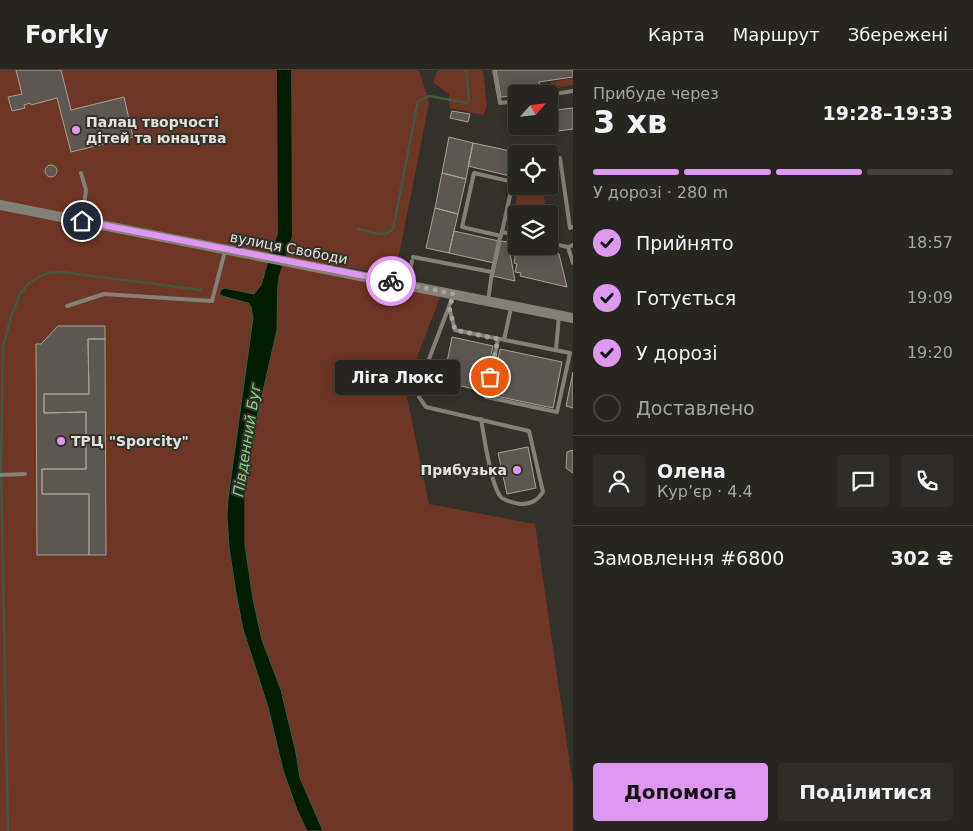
<!DOCTYPE html>
<html lang="uk">
<meta charset="utf-8">
<style>
body{margin:0;font-family:"DejaVu Sans",sans-serif;background:#2f2d29;color:#f1f3f6;height:100vh;display:flex;flex-direction:column;font-size:19px;white-space:nowrap}
*{box-sizing:border-box;margin:0}
p{font-size:16px;color:#a4a5a5}
.icon{flex:none;width:28px;height:28px;fill:none;stroke:currentColor;stroke-width:2;stroke-linecap:round;stroke-linejoin:round}
.map{position:relative;flex:1;overflow:hidden}
.sheet{display:flex;flex-direction:column;background:#272520;width:400px}
.sheet>*{flex:none}
.needle{width:32px;rotate:63deg}
.controls{position:absolute;left:508px;top:15px;display:grid;gap:10px}
.controls a{display:grid;place-items:center;width:50px;height:50px;border-radius:5px;background:#272520;box-shadow:0 2px 12px #0003,0 0 0 1px #43423e;font-size:25px}
.pin{position:absolute;display:grid;place-items:center;width:42px;height:42px;color:#fff;margin:-21px;border:2px solid #fff;border-radius:50%;box-shadow:0 1px 5px #0007}
.courier{position:absolute;display:grid;place-items:center;width:50px;height:50px;margin:-25px;border:4px solid #de98f2;border-radius:50%;background:#fff;color:#222;box-shadow:0 1px 6px #0007}
.bubble{position:absolute;height:35px;border-radius:5px;background:#272520;box-shadow:0 2px 12px #0003,0 0 0 1px #43423e;font-size:16px;font-weight:800;line-height:35px;text-align:center}
.summary em{font-style:normal;font-weight:800}
.summary div{display:flex;flex-direction:column-reverse}
.summary{display:flex;align-items:center;justify-content:space-between;height:85px;padding:0 20px}
h1{font-size:32px;font-weight:800;line-height:38px}
.bar{display:grid;grid-template-columns:repeat(4,1fr);gap:8px 5px;align-content:center;height:60px;padding:0 20px}
.bar i{height:6px;border-radius:4px;background:#43423e}
.bar .current{background:#de98f2}
.bar p{grid-column:span 4}
.line{display:flex;align-items:center;gap:12px;padding:0 20px;border-top:1px solid #43423e}
.line div{flex:1}
.round{display:grid;place-items:center;flex:none;width:52px;height:52px;border-radius:5px;background:#2f2d29}
ol{padding:0 20px;list-style:none}
li{display:flex;align-items:center;gap:15px;height:55px}
li p{margin-inline-start:auto}
li .icon{padding:5px;border-radius:50%;background:#de98f2;color:#111;stroke-width:4}
li:last-child{color:#a4a5a5}
li i{width:28px;height:28px;border:2px solid #43423e;border-radius:50%}
.action{display:flex;gap:10px;margin-top:auto;padding:10px 20px}
.action a{flex:1;height:58px;border-radius:5px;background:#de98f2;color:#111;font-size:20px;font-weight:800;line-height:58px;text-align:center}
.action a+a{background:#2f2d29;color:#f1f3f6}
header{display:flex;align-items:center;gap:30px;box-sizing:border-box;height:70px;padding:0 25px;background:#272520;border-bottom:1px solid #43423e}
header strong{font-size:24px}
nav{display:flex;gap:28px;margin-inline-start:auto;font-size:18px}
main{display:flex;flex:1;min-height:0}
.map>svg:first-child{display:block}
.green{fill:#6d3625}
.water{fill:#001d00;stroke:#445842}
.lines{fill:none;stroke-linecap:round;stroke-linejoin:round}
.stream{stroke:#445842;stroke-width:2.5}
.river{stroke:#001d00;stroke-width:14}
.building{fill:#5e5751;stroke:#a7a099}
.service{stroke:#838077;stroke-width:4}
.secondary{stroke:#838077;stroke-width:10}
.done{stroke:#a6a39e;stroke-width:5;stroke-dasharray:0 9}
.route{stroke:#de98f2;stroke-width:6}
.poi-dot{fill:#de98f2;stroke:#34312a;stroke-width:2}
.labels{text-anchor:middle;stroke-width:4;stroke-linejoin:round;paint-order:stroke}
.poi-label{font-size:14px;font-weight:bold;fill:#e3e1dc;stroke:#34312a;text-anchor:start}
.street-label{font-size:14px;fill:#e3e1dc;stroke:#34312a}
.water-label{font-size:15px;font-style:italic;fill:#7ed781;stroke:#34312a}
</style>
<header>
<strong>Forkly</strong>
<nav><a>Карта</a><a>Маршрут</a><a>Збережені</a></nav>
</header>
<main>
<div class="map">
<svg width="573" height="761" viewBox="0 0 573 761">
<rect width="100%" height="100%" fill="#34312a"/>
<path class="green" d="M0,0H419L429,33L395,205L319,193L0,132Z
M438,0H483L487,36L483,45L449,38V24L433,12Z
M573,8V15L551,19V12Z
M519,116H543L546,144H516V157L511,158Z
M0,139L441,225L405,318L429,434L535,454L573,715V761H0Z"/>
<path class="water" d="M265,203L277,205L278,207L277,260L256,352L245,423V475L253,529L262,570L281,620L296,683L300,708L323,761H307L297,740L283,700L268,637L243,559L236,523L229,477L227,445L228,429L253,248L251,237L248,233L222,226L220,225V221L224,218L254,224L261,215Z"/>
<g class="lines">
<path class="stream" d="M358,159C369,161 385,169 393,159L418,31L429,26L467,33L469,29L466,0
M8,761L1,394L3,277L11,247L20,224L29,213L39,207L48,203L62,202L201,220"/>
<path class="river" d="M269,222L272,204L285,165L284,0"/>
</g>
<path class="building" d="M16,0H61L71,40L124,27L133,67L71,82L57,28L31,35L30,33L24,35L25,38L12,41L8,27L22,24Z
M496,0H573V7L539,12L541,24H516V28L511,29V26L501,27Z
M573,38V59L558,61L557,59L554,60L551,43L555,42V40Z
M452,41L470,44L468,52L450,48Z
M449,67L473,73L466,109L442,103Z
M473,73L520,83L516,84L514,107L468,96Z
M45 101a6 6 0 1 1 12 0a6 6 0 1 1-12 0Z
M442,103L466,109L458,144L435,138Z
M435,138L458,144L449,183L426,178Z
M454,161L499,171L494,193L449,183Z
M501,171L508,172L515,211L493,206Z
M516,174V176H529L559,184L567,217L520,206L521,203L515,202L517,194L514,193L515,187L511,175Z
M58,256H105V269H88L89,324H44V343L86,342V399H42V424H89V485H37L36,274H41Z
M452,267L493,276L483,321L443,312Z
M88,269H105L106,485H89V424H42V399H86V342L44,343V324H89Z
M500,279L562,292L553,338L491,325Z
M573,302V338L566,336Z
M528,377L536,418L507,424L498,383Z
M573,380V403L566,398L567,382Z"/>
<g class="lines">
<path class="service" d="M494,0L500,33L516,31
M549,25L573,21
M560,88L570,158L573,157
M81,103L86,120L82,151
M502,162L516,165
M549,173L568,177L573,175
M568,177L573,193
M413,187L492,202
M407,214L412,191
M453,226L418,318L419,327L426,337L529,361L543,422C537,431 531,434 520,434C515,433 506,431 502,428C491,419 484,365 481,349
M488,231L491,209L499,171L502,162L513,112L474,103L462,157L501,166
M67,236L104,224L212,231L225,181
M449,237L455,260L570,283L557,342L486,327L498,269
M504,270L511,238
M556,280L559,245
M0,405L25,404"/>
<path class="secondary" d="M0,135L573,248"/>
</g>
<g class="lines">
<path class="done" d="M391,211L454,224L449,237L455,260L498,269L490,307"/>
<path class="route" d="M82,151L391,211"/>
</g>
<g class="poi-dot">
<circle cx="76" cy="60" r="5"/>
<circle cx="61" cy="371" r="5"/>
<circle cx="517" cy="400" r="5"/>
</g>
<g class="labels">
<g class="poi-label">
<text x="86" y="57">Палац творчості<tspan x="86" dy="16">дітей та юнацтва</tspan></text>
<text x="71" y="376">ТРЦ "Sporcity"</text>
<text x="507" y="405" text-anchor="end">Прибузька</text>
</g>
<g class="street-label">
<text transform="translate(289 178) rotate(11)" y="5">вулиця Свободи</text>
</g>
<g class="water-label">
<text transform="translate(247 370) rotate(-81)" y="5">Південний Буг</text>
</g>
</g>
</svg>
<div class="controls">
<a><svg class="needle" viewBox="-14 -14 28 28"><path d="M0-13l5 13h-10z" fill="#e53935"/><path d="M0 13l5-13h-10z" fill="#a4a5a5"/></svg></a>
<a><svg class="icon" aria-label="locate" viewBox="0 0 24 24"><circle cx="12" cy="12" r="6"/><path d="M12 2v4M12 18v4M2 12h4M18 12h4"/></svg></a>
<a><svg class="icon" aria-label="layers" viewBox="0 0 24 24"><path d="M12 4l9 5-9 5-9-5zM3 14l9 5 9-5"/></svg></a>
</div>
<div class="pin" style="left:490px;top:307px;background:#ea580c"><svg class="icon" aria-label="bag" viewBox="0 0 24 24"><path d="M5 8h14l-1 12H6zM9 8a3 3 0 0 1 6 0"/></svg></div>
<div class="pin" style="left:82px;top:151px;background:#1f2937"><svg class="icon" aria-label="home" viewBox="0 0 24 24"><path d="M3 11l9-7 9 7M6 9v11h12V9"/></svg></div>
<div class="courier" style="left:391px;top:211px"><svg class="icon" aria-label="bike" viewBox="0 0 24 24"><circle cx="6" cy="16" r="4"/><circle cx="18" cy="16" r="4"/><path d="M6 16l4-8h5l3 8M10 8l3 8H6M13 5h3"/></svg></div>
<div class="bubble" style="left:335px;top:290px;width:125px">Ліга Люкс</div>
</div>
<section class="sheet">
<div class="summary"><div><h1>3 хв</h1><p>Прибуде через</p></div><em>19:28–19:33</em></div>
<div class="bar"><i class="current"></i><i class="current"></i><i class="current"></i><i></i><p>У дорозі · 280 m</p></div>
<ol>
<li><svg class="icon" aria-label="check" viewBox="0 0 24 24"><path d="M5 12l5 5 9-10"/></svg>Прийнято<p>18:57</p></li>
<li><svg class="icon" aria-label="check" viewBox="0 0 24 24"><path d="M5 12l5 5 9-10"/></svg>Готується<p>19:09</p></li>
<li><svg class="icon" aria-label="check" viewBox="0 0 24 24"><path d="M5 12l5 5 9-10"/></svg>У дорозі<p>19:20</p></li>
<li><i></i>Доставлено</li>
</ol>
<div class="line" style="height:90px"><a class="round"><svg class="icon" aria-label="person" viewBox="0 0 24 24"><circle cx="12" cy="8" r="4"/><path d="M4 21q1-7 8-7t8 7"/></svg></a><div><b>Олена</b><p>Кур’єр · 4.4</p></div><a class="round"><svg class="icon" aria-label="chat" viewBox="0 0 24 24"><path d="M4 5h16v11H9l-5 4z"/></svg></a><a class="round"><svg class="icon" aria-label="phone" viewBox="0 0 24 24"><path d="M5 4h4l2 5-3 2q2 4 5 5l2-3 5 2v4C11 20 4 13 5 4z"/></svg></a></div>
<div class="line" style="height:65px"><div>Замовлення #6800</div><b>302 ₴</b></div>
<div class="action"><a>Допомога</a><a>Поділитися</a></div>
</section>
</main>
